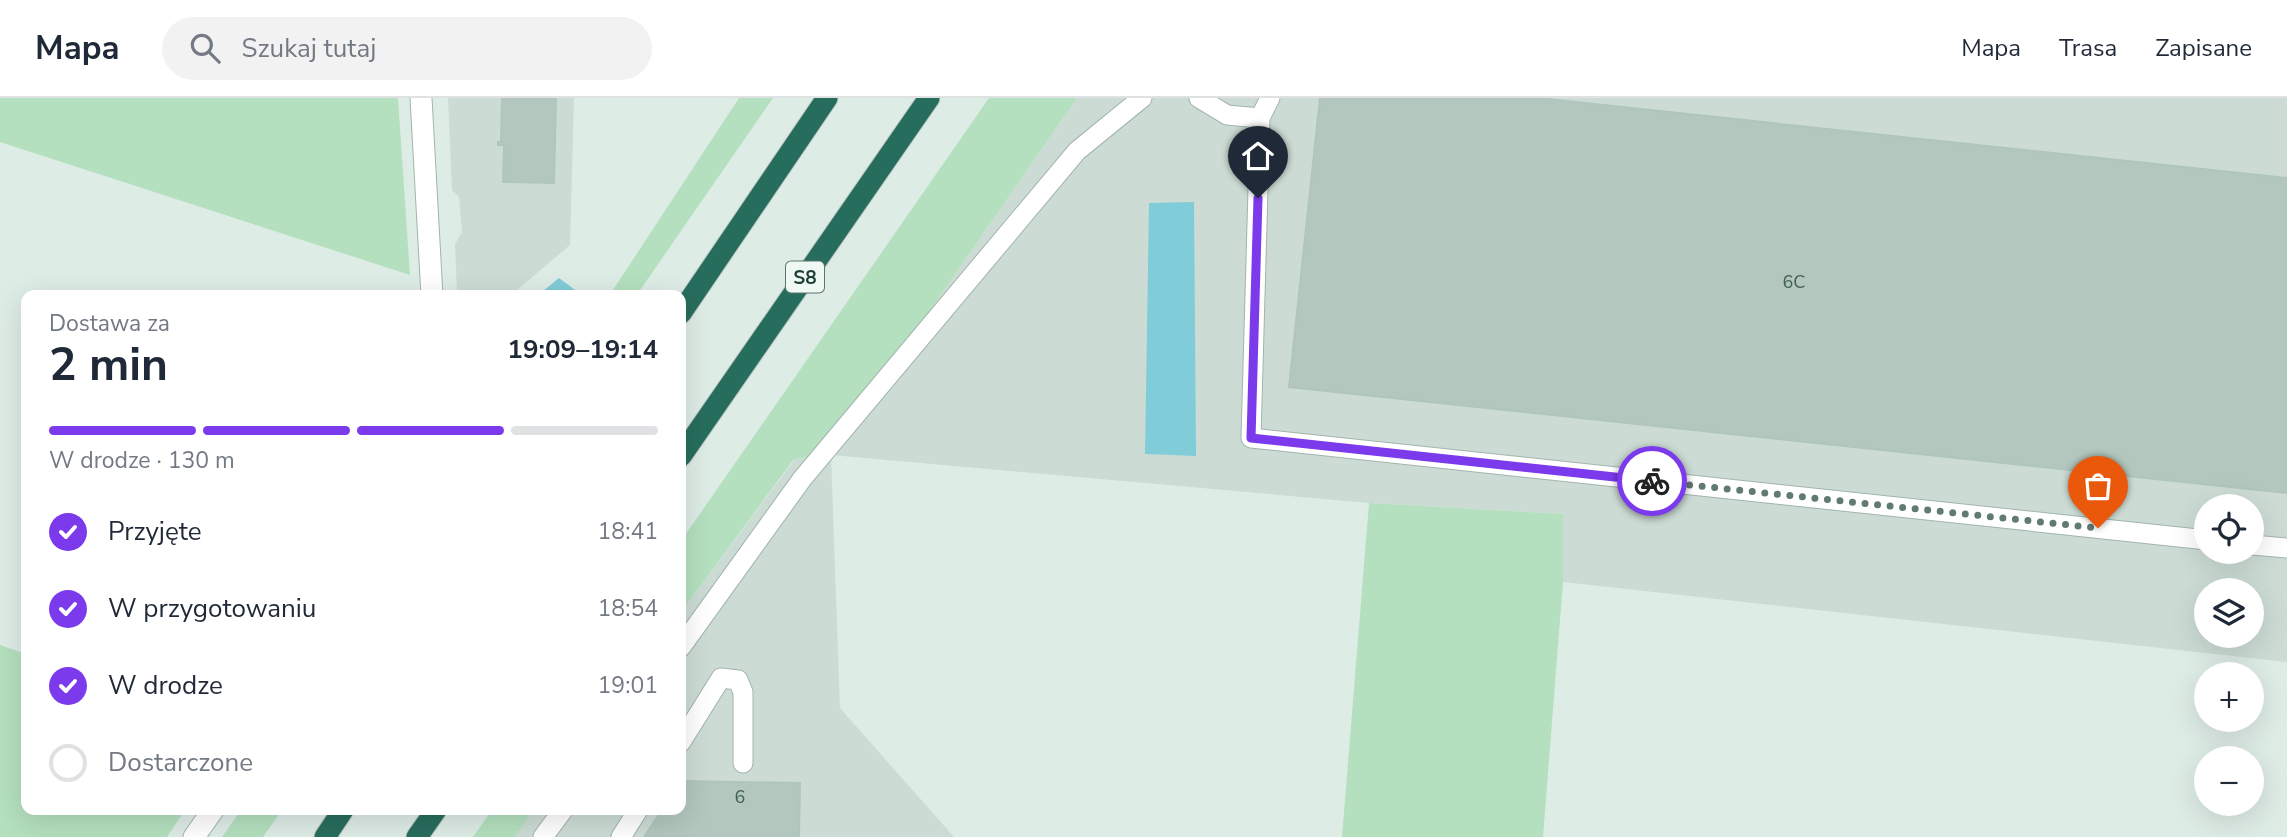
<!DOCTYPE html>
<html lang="pl">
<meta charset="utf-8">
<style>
body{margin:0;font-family:"Nunito Sans",sans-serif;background:#f2f2f3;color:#1f2937;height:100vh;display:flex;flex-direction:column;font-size:26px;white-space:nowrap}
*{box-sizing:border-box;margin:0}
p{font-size:23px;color:#747a83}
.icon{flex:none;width:38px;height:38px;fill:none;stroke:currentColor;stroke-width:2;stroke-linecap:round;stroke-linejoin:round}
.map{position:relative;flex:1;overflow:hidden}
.sheet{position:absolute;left:21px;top:192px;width:665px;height:525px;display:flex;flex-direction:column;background:#fff;border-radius:14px;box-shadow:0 7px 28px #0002}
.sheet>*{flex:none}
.controls{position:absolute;left:2194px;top:396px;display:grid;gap:14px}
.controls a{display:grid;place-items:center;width:70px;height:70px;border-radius:50%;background:#fff;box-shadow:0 7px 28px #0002;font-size:35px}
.pin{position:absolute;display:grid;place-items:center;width:60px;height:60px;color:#fff;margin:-72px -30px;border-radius:50% 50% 50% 0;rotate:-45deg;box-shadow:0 0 7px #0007}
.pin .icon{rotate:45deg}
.courier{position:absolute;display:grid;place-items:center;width:70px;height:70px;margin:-35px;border:5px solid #7c3aed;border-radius:50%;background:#fff;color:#222;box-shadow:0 2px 9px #0007}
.summary em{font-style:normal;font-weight:700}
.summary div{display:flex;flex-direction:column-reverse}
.summary{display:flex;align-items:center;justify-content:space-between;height:119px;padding:0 28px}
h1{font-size:46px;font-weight:700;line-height:52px}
.bar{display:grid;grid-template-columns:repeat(4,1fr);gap:10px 7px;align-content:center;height:84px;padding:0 28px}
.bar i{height:9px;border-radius:5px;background:#e0e1e3}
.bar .current{background:#7c3aed}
.bar p{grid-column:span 4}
ol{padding:0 28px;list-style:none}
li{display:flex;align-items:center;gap:21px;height:77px}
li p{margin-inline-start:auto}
li .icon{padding:7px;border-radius:50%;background:#7c3aed;color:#fff;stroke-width:4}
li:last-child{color:#747a83}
li i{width:38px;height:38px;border:4px solid #e0e1e3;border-radius:50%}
header{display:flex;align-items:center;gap:42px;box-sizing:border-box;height:98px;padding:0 35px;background:#fff;border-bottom:2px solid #e0e1e3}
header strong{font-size:33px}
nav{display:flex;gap:38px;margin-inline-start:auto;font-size:24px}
.search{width:490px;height:63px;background:#f2f2f3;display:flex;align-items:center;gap:18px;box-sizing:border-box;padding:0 24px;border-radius:38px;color:#747a83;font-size:26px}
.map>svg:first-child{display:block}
.built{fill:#ccdcd4;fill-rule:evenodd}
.green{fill:#b4e0bf}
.water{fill:#80ccd8}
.building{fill:#b3c7be;stroke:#b0c6bd;stroke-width:2}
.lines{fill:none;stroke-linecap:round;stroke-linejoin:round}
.service-casing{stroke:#a1b4ad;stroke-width:21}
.minor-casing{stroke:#a1b4ad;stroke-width:23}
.motorway-casing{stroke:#c0c9c6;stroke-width:23}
.service{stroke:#fff;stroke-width:19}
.minor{stroke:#fff;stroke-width:21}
.motorway{stroke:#276d5d;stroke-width:21}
.done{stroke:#617a72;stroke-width:7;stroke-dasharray:0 12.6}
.route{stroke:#7c3aed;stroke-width:9}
.labels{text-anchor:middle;stroke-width:5;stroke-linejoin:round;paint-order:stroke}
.number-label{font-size:18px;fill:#436056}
.shield{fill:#eff8f3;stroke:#5d756d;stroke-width:2}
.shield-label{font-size:19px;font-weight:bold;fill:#1e3d34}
</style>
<header>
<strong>Mapa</strong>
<div class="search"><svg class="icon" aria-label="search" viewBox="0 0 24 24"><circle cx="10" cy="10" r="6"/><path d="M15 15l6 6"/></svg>Szukaj tutaj</div>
<nav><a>Mapa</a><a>Trasa</a><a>Zapisane</a></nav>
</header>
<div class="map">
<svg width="2287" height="739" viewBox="0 0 2287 739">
<rect width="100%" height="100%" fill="#deece6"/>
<path class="built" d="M448,0H574L570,147L510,198H457L455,146L462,134L459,99L452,92Z
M1077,0H2287V564L1563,484V416L1369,405L831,357L840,610L954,739H515L534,712H681V514L795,361L830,357ZM2207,408H2252V453H2207ZM2207,492H2252V537H2207Z"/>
<path class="green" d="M0,0H398L410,177L0,44Z
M739,0H773L636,198H609Z
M989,0H1077L830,357L794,361L681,514V443Z
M1369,405L1563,416V484L1543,739H1342Z
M0,547L26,556V712H185L167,739H0Z
M241,712H282L263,739H222Z
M492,712H534L515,739H473Z"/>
<path class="water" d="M1194,104L1196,358L1145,356L1149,105Z
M559,180L582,197V198H537Z"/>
<path class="building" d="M502,0H556L554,85L503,84L504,47H498V44H501Z
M1320,0H1538L2287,80V395L1289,289Z
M681,683L800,685L799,739H644L662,712H681Z"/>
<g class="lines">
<defs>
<path id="service" d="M1199,0L1227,17L1260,20L1270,0
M1260,20L1251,340L2207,442
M2252,447L2287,450
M681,549L802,381L1077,53L1142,0
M681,644L721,580L738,582L743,594V665
M543,739L563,712
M621,739L638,712"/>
<path id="minor" d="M421,0L432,198
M194,739L213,712"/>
<path id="motorway" d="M681,215L827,0
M681,358L929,0
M325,739L343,712
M417,739L436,712"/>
</defs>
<use href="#service" class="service-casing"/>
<use href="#minor" class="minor-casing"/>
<use href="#motorway" class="motorway-casing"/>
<use href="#service" class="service"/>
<use href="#minor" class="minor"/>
<use href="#motorway" class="motorway"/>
</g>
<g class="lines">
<path class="done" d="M1652,383L2098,430"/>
<path class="route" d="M1258,100L1251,340L1652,383"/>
</g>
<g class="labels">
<g class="number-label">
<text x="1794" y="190">6C</text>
<text x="740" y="705">6</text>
</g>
<rect class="shield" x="786" y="163.5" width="38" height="31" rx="5"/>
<g class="shield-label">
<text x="805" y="186">S8</text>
</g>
</g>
</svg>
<div class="controls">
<a><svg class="icon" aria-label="locate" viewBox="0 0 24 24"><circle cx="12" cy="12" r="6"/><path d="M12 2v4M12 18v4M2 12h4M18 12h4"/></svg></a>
<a><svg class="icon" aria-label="layers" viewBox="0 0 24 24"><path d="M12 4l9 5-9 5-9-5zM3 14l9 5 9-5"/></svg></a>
<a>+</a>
<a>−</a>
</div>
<div class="pin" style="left:2098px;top:430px;background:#ea580c"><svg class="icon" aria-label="bag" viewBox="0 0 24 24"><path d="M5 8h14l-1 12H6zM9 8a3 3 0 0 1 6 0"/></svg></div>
<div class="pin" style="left:1258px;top:100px;background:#1f2937"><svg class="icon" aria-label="home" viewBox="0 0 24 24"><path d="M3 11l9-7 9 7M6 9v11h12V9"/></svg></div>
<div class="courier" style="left:1652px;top:383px"><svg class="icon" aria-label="bike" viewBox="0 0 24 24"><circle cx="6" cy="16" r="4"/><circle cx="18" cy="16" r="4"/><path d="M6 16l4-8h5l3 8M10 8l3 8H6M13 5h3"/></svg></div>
<section class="sheet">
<div class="summary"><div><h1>2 min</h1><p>Dostawa za</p></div><em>19:09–19:14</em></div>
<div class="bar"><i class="current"></i><i class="current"></i><i class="current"></i><i></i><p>W drodze · 130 m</p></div>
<ol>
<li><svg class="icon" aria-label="check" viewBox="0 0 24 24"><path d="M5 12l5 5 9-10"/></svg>Przyjęte<p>18:41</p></li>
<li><svg class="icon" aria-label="check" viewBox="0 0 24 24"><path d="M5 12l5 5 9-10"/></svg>W przygotowaniu<p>18:54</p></li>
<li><svg class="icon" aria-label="check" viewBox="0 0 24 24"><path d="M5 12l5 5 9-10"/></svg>W drodze<p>19:01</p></li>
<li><i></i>Dostarczone</li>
</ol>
</section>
</div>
